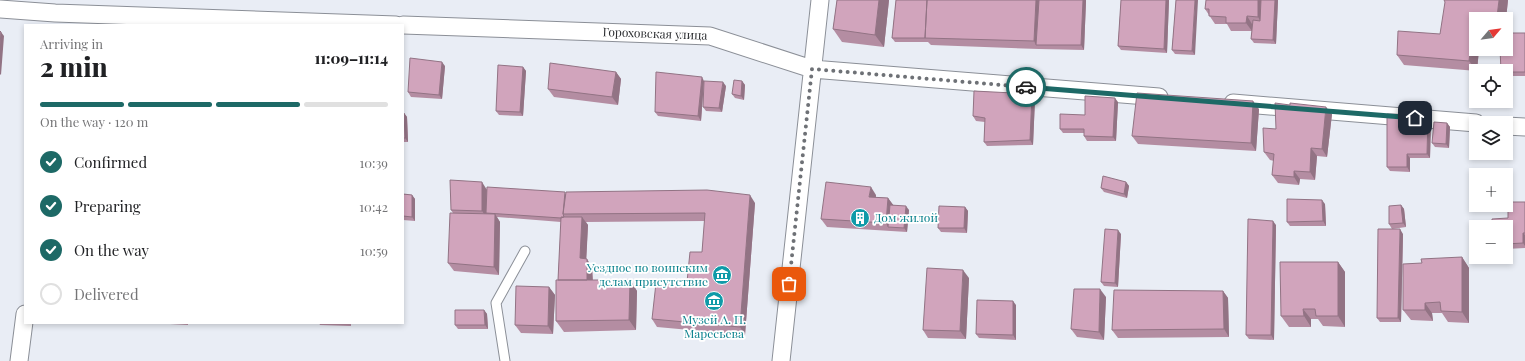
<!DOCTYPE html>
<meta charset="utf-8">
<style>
body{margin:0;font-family:"Playfair Display",serif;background:#f6f6f6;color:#202124;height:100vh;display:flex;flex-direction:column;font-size:15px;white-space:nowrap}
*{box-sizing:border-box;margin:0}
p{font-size:13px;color:#757577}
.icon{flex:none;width:22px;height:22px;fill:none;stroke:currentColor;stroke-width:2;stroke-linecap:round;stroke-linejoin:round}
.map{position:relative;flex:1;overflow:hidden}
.details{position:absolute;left:24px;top:24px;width:380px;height:300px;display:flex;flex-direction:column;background:#fff;border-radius:0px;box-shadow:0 2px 6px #0003}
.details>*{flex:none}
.needle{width:26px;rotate:61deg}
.fabs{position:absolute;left:1469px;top:12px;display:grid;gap:8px}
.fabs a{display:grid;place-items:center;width:44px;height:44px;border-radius:0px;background:#fff;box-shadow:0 2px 6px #0003;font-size:20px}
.pin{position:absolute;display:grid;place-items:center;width:34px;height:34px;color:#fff;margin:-17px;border-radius:8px;box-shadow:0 2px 6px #0006}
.courier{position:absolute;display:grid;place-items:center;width:40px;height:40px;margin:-20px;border:3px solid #1d6966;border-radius:50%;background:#fff;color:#222;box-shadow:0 1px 5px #0007}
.summary em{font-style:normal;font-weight:800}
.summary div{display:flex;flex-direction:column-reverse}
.summary{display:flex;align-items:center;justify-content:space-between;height:68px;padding:0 16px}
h1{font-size:26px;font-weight:800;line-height:30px}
.bar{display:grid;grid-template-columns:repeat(4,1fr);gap:6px 4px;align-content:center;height:48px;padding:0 16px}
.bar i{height:5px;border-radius:3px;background:#e0e0e0}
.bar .current{background:#1d6966}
.bar p{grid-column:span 4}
ol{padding:0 16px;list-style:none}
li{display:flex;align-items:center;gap:12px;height:44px}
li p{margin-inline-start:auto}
li .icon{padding:4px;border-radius:50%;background:#1d6966;color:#fff;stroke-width:4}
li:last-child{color:#757577}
li i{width:22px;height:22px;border:2px solid #e0e0e0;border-radius:50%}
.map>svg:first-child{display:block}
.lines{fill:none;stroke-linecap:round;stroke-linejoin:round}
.lane-casing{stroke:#8b8f97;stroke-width:11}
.street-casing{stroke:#8b8f97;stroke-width:19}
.lane{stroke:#fff;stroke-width:9}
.street{stroke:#fff;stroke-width:17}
.wall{fill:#b48da2}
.shaded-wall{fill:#927384}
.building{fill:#d1a4bc;stroke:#927384}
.done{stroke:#6e7176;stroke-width:4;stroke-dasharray:0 7.2}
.route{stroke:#1d6966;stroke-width:5}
.labels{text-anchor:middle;stroke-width:3.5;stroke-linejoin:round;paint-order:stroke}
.street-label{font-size:12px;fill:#2c2e31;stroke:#fff}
.culture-label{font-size:12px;fill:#0d838f;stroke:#fff;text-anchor:start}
</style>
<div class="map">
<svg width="1525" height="361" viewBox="0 0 1525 361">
<rect width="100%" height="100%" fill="#e9edf5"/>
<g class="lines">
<defs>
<path id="lane" d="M505,361L496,303L525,251"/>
<path id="street" d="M0,9L55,13L396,25
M403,25L710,36L812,69L1159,97
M1233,103L1476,123
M1506,126L1525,127
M19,361L25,314
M781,361L820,0"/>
</defs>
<use href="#lane" class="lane-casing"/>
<use href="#street" class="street-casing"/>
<use href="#lane" class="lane"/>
<use href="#street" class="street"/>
</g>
<path class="wall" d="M837,0H889L884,47L842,42L833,29Z
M896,0H1086V1L1084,50L1039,49L931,45L928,42H895L892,38Z
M1121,0H1169L1167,53L1121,50L1118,46Z
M1176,0L1195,55L1175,54L1172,50Z
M1278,0L1276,44L1254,43L1251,39L1252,31H1231L1227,24H1215L1205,9Z
M1508,0L1506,19H1476V49H1479L1477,71L1404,65L1397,55L1440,34Z
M1525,33V76H1506V71Z
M445,66L442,99L411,97L408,92Z
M523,67L526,71L523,116L499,115L496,111Z
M616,72L621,79L618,105L554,97L548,89Z
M704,81L701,121L658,116L655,112Z
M742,81L745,85L744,100L735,98L732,94Z
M726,86L722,112L706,111L703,107Z
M1035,99L1033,145L987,146L984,142L985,122L976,121L973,116Z
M1118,102L1116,141H1087L1084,136V133H1063L1060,129L1085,115Z
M1259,109L1256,151L1138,144L1132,136Z
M403,113H404L407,117L408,142H403Z
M1332,114L1327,157L1317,156L1315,180L1300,179L1299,185L1278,183L1272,175L1274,161L1270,160L1264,152L1276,129Z
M1428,115L1431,120L1430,158H1410V172L1390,171L1387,167Z
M1447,123L1450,127L1449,148L1435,147L1432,143Z
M1126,182L1129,186L1127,198L1104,192L1101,188Z
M487,189L565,194L755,203L745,335L657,327L652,319L687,282L702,252L705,221L586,222L588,225L586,259L592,267L593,280H630L637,291L636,330L564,332L556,321L561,222L497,217L500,222L499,275L454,271L448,263L453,213L451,210Z
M403,194L412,195L415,199V221L403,220Z
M876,195V197L888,198L893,205L909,210L907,232L827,227L821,219Z
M1525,202V248L1506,249V227L1508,218Z
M1325,204L1326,226H1290L1287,222Z
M1401,205L1404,209L1406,227L1392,229L1389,224Z
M965,207L968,211L967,233L941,232L938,228Z
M1276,225L1274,340L1249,339L1246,335Z
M1121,234L1118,287L1104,286L1101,282Z
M1403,234L1401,322H1380L1377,318Z
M1462,257L1469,268V323L1448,322L1442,313H1432L1433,321L1411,320L1403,310L1422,263Z
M1338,262L1345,272V327L1323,326L1318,319H1311V327H1289L1281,316Z
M969,278L966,339L928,338L923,330Z
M549,287L555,295L553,334L521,333L515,325Z
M1223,291L1228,298L1229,337L1118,338L1112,330Z
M1106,297L1104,340L1077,337L1071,329Z
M1016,305V340L979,338L976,334Z
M484,310L487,314L488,329H458L455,325Z
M152,323H188V325Z
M319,323H351V326L320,325Z"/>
<path class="shaded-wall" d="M879,0H889L884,47L875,35Z
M1036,0H1042L1036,45L1034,41Z
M1083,0H1086V1L1084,50L1081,45Z
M1166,0H1169L1167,53L1164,49Z
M1195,0H1198L1195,55L1192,51Z
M1258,0H1264L1263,25L1258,17Z
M1275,0H1278L1276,44L1273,40Z
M1499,0H1508L1506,19H1499L1497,17Z
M1247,16L1252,24V31L1246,23Z
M1,32L4,36L1,75L0,74V45Z
M1472,36L1476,41V49H1479L1477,71L1469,61Z
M442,62L445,66L442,99L439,95Z
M523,67L526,71L523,116L520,112Z
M616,72L621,79L618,105L612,97Z
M702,77L704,81L701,121L698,116Z
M742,81L745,85L744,100L741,96Z
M723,82L726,86L722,112L719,108Z
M1032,94L1035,99L1033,145L1030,140Z
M1115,98L1118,102L1116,141L1113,137Z
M1253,101L1259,109L1256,151L1251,143Z
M1326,107L1332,114L1327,157L1322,149Z
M404,113L407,117L408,142L405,138Z
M1428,115L1431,120L1430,158L1427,154Z
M1447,123L1450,127L1449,148L1446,144Z
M1311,148L1317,156L1315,180L1310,172Z
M1407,154L1410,158V172L1407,167Z
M1294,171L1300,179L1299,185L1294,177Z
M482,182L487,190L486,213L487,214V218L482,211Z
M1126,182L1129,186L1127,198L1124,194Z
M871,187L876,195L875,205L869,197Z
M412,195L415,199V221L412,217Z
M750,195L755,203L745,335L740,327Z
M888,198L894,206L888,227L886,223Z
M1322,200L1325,204L1326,226L1323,221Z
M1401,205L1404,209L1406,227L1403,223Z
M906,206L909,210L907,232L904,228Z
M965,207L968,211L967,233L964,228Z
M495,214L500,222L499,275L494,267Z
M582,217L588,225L586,266L580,258Z
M1273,221L1276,225L1274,340L1271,335Z
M1400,229L1403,234L1401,322L1398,318Z
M1118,230L1121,234L1118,287L1115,283Z
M1523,233L1525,235V246L1523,243Z
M1462,257L1469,268V323L1462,312Z
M587,259L592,267L593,290L587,283Z
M1338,262L1345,272V327L1338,316Z
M963,270L969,278L966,339L960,331Z
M630,280L637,291L636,330L629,320Z
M549,287L555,295L553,334L548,326Z
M1100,289L1106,297L1104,340L1099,332Z
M1223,291L1228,298L1229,337L1224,329Z
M1013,301L1016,305V340L1013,335Z
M1425,303L1432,313L1433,321L1425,310Z
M1303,309L1311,319V327L1304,316Z
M484,310L487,314L488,329L485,325Z"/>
<path class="building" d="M837,0H879L875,35L833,29Z
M896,0H927L925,38H892Z
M927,0H1036L1034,41L925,38Z
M1039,0H1083L1081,45H1036Z
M1121,0H1166L1164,49L1118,46Z
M1176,0H1195L1192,51L1172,50Z
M1206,0H1258V17L1247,16L1246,23H1226V17L1209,16V9H1205Z
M1261,0H1275L1273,40L1251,39L1253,20L1260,21Z
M1444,0H1499L1497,17L1489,16L1488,19H1476V36H1472L1469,61L1397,55L1398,31L1440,34L1445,2Z
M0,31L1,32L0,45Z
M1506,33H1525V72H1506V71H1501L1500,49H1506Z
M410,58L442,62L439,95L408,92Z
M550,63L616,72L612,97L548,89Z
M498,65L523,67L520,112L496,111Z
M656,72L702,77L698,116L655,112Z
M734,80L742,81L741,96L732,94Z
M704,81L723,82L719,108L703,107Z
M974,91L1032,94L1030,140L984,142L985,118L973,116Z
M1137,93L1253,101L1251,143L1132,136Z
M1085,96L1115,98L1113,137L1084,136V129H1060V114L1085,115Z
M1275,103L1290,105V103L1326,107L1322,149L1311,148L1310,172L1294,171V177L1272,175L1274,154L1264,152L1263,128L1276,129Z
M403,113H404L405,138H403Z
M1387,114L1428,115L1427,154H1407V167H1387Z
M1434,122L1447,123L1446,144L1432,143Z
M1103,176L1126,182L1124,194L1101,188Z
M450,180L482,182V211L451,210Z
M826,182L871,187L869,197L888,198L886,223L821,219Z
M487,187L565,192L563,214L564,217L561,218L486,213Z
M707,190L750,195L740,327L652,319L656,283L687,282L690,252H702L705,213L563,214L566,192Z
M403,194L412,195V217L403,216Z
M1287,199L1322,200L1323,221L1287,222Z
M1508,202H1525V233H1523V243L1506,244V227H1492V219L1508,218Z
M890,205L906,206L904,228L888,227Z
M1401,205L1403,223L1389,224V206Z
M939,206L965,207L964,228H938Z
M450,213L495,214L494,267L448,263Z
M561,217H582L580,258L587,259V280H558Z
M1248,219L1273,221L1271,335H1246Z
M1105,229L1118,230L1115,283L1101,282Z
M1378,229H1400L1398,318H1377Z
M1462,257V312L1441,311L1440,302L1425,303V310H1403V264L1422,263L1421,259Z
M1280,262H1338V316H1316L1315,309H1303L1304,316H1281Z
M927,268L963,270L960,331L923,330Z
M556,280H630L629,320L556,321Z
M516,286L549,287L548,326L515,325Z
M1074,289H1100L1099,332L1071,329Z
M1114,290L1223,291L1224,329L1112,330Z
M977,300L1013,301V335L976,334Z
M455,310H484L485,325H455Z"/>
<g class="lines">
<path class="done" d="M789,284L812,69L1026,87"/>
<path class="route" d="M1026,87L1415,118"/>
</g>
<defs>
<symbol id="building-disc" viewBox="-11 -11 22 22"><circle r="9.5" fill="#0f9aa8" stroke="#fff"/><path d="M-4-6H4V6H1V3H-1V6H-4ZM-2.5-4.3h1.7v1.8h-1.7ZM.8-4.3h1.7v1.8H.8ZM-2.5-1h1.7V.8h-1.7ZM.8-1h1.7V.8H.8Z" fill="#fff"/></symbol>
<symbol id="museum-disc" viewBox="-11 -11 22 22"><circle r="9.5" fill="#0f9aa8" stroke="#fff"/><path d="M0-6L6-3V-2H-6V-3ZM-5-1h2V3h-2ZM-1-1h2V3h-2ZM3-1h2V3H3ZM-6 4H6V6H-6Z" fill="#fff"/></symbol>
</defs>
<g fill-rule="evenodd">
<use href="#building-disc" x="849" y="207" width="22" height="22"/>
<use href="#museum-disc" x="711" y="264" width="22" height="22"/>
<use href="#museum-disc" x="703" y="290" width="22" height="22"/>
</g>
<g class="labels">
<g class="street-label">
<text transform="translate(655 34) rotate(2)" y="4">Гороховская улица</text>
</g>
<g class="culture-label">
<text x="874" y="222">Дом жилой</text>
<text x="708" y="272" text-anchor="end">Уездное по воинским<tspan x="708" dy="14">делам присутствие</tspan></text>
<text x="714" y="324" text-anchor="middle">Музей А. П.<tspan x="714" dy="14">Маресьева</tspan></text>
</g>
</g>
</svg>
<div class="fabs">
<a><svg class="needle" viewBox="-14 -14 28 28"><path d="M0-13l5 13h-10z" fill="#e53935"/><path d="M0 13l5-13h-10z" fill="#757577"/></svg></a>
<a><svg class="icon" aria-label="locate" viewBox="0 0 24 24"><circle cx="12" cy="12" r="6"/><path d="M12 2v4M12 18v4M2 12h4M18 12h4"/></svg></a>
<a><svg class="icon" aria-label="layers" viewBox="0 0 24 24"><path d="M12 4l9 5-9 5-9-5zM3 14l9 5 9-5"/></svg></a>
<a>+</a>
<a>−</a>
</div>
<div class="pin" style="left:789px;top:284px;background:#ea580c"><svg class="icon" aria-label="bag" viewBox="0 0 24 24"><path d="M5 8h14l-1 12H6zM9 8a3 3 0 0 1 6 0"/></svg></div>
<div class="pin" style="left:1415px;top:118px;background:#1f2937"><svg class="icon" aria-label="home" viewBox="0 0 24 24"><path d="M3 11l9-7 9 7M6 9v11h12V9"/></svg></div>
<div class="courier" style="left:1026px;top:87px"><svg class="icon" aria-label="car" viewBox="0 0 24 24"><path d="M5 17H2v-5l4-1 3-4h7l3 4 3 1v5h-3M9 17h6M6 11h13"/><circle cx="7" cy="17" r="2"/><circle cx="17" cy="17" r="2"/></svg></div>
<section class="details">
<div class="summary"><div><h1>2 min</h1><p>Arriving in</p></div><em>11:09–11:14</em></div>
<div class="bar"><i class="current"></i><i class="current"></i><i class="current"></i><i></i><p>On the way · 120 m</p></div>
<ol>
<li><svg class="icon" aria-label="check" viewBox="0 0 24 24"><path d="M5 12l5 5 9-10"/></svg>Confirmed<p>10:39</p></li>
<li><svg class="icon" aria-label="check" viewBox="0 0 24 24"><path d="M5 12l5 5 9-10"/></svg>Preparing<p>10:42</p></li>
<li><svg class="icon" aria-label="check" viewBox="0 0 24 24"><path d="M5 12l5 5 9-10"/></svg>On the way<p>10:59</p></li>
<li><i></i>Delivered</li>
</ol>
</section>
</div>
